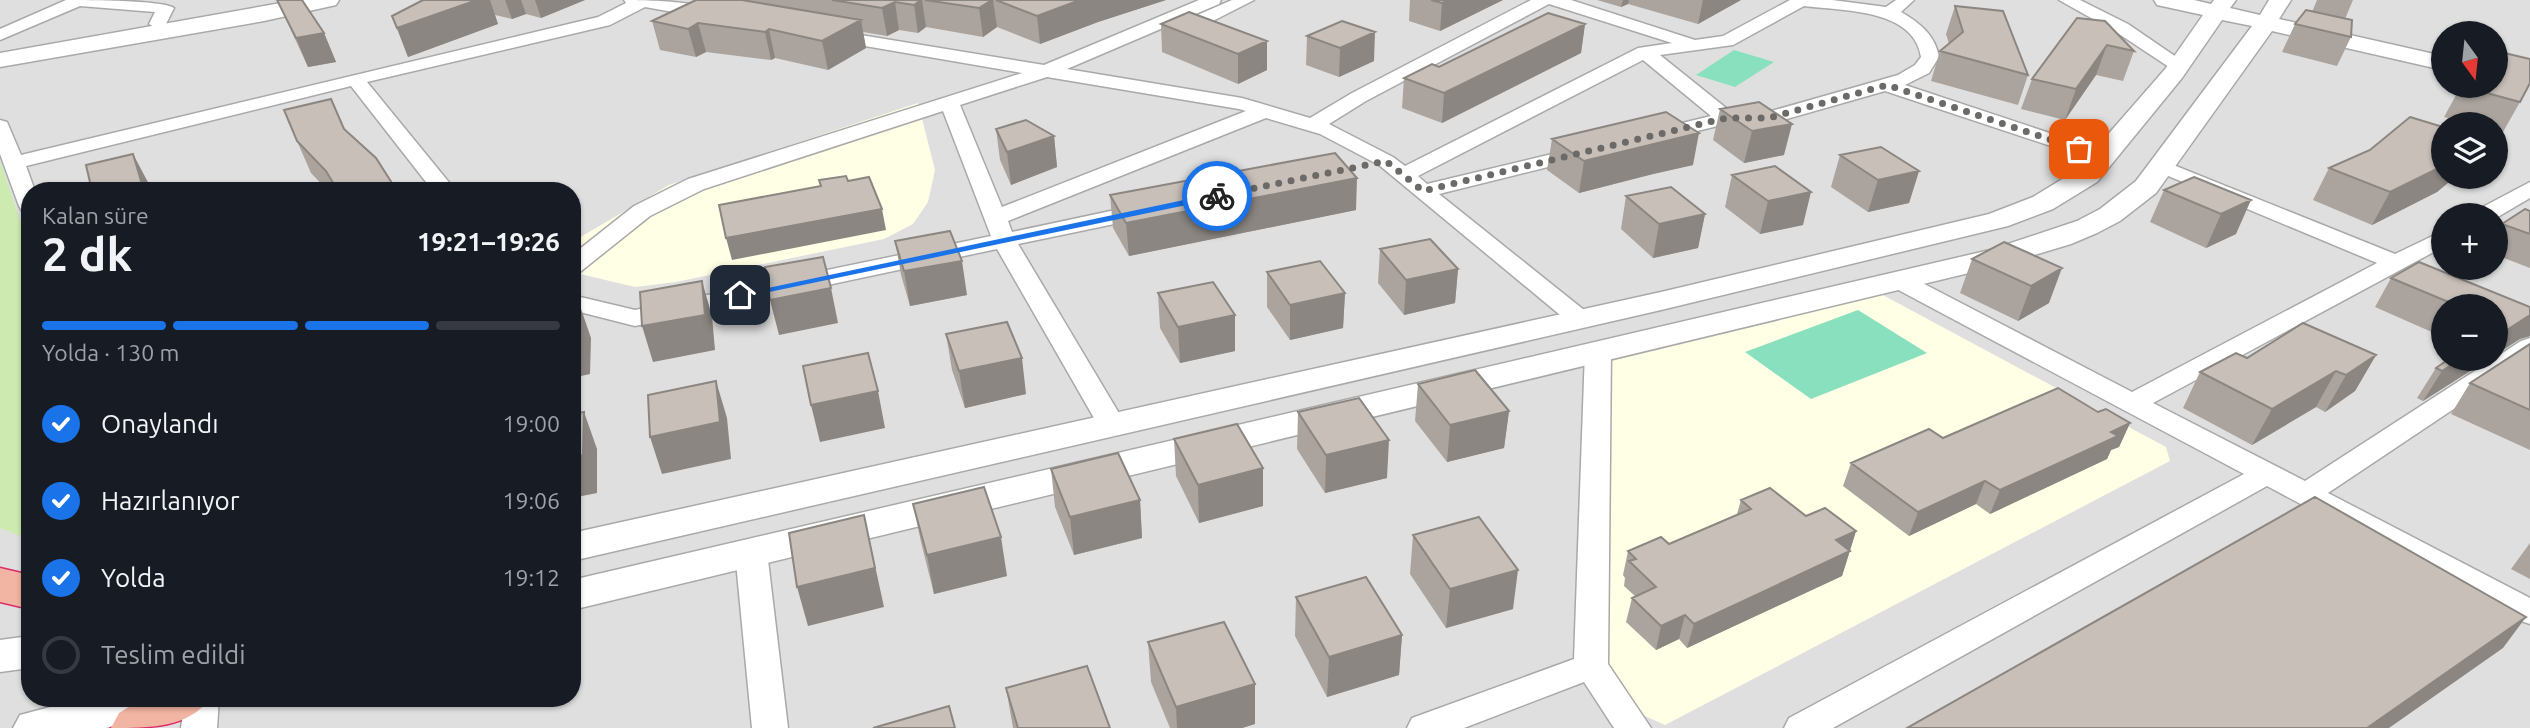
<!DOCTYPE html>
<html lang="tr">
<meta charset="utf-8">
<style>
body{margin:0;font-family:Ubuntu,sans-serif;background:#20242c;color:#f1f3f6;height:100vh;display:flex;flex-direction:column;font-size:26px;white-space:nowrap}
*{box-sizing:border-box;margin:0}
p{font-size:23px;color:#9ea1a6}
.icon{flex:none;width:38px;height:38px;fill:none;stroke:currentColor;stroke-width:2;stroke-linecap:round;stroke-linejoin:round}
.map{position:relative;flex:1;overflow:hidden}
.sheet{position:absolute;left:21px;top:182px;width:560px;height:525px;display:flex;flex-direction:column;background:#171b24;border-radius:28px;box-shadow:0 2px 5px #0004}
.sheet>*{flex:none}
.needle{width:46px;rotate:165deg}
.controls{position:absolute;left:2431px;top:21px;display:grid;gap:14px}
.controls a{display:grid;place-items:center;width:77px;height:77px;border-radius:50%;background:#171b24;box-shadow:0 2px 5px #0004;font-size:35px}
.pin{position:absolute;display:grid;place-items:center;width:60px;height:60px;color:#fff;margin:-30px;border-radius:14px;box-shadow:0 4px 10px #0006}
.courier{position:absolute;display:grid;place-items:center;width:70px;height:70px;margin:-35px;border:5px solid #1a73e8;border-radius:50%;background:#fff;color:#222;box-shadow:0 2px 9px #0007}
.headline em{font-style:normal;font-weight:700}
.headline div{display:flex;flex-direction:column-reverse}
.headline{display:flex;align-items:center;justify-content:space-between;height:119px;padding:0 21px}
h1{font-size:46px;font-weight:700;line-height:52px}
.bar{display:grid;grid-template-columns:repeat(4,1fr);gap:10px 7px;align-content:center;height:84px;padding:0 21px}
.bar i{height:9px;border-radius:5px;background:#363941}
.bar .current{background:#1a73e8}
.bar p{grid-column:span 4}
ol{padding:0 21px;list-style:none}
li{display:flex;align-items:center;gap:21px;height:77px}
li p{margin-inline-start:auto}
li .icon{padding:7px;border-radius:50%;background:#1a73e8;color:#fff;stroke-width:4}
li:last-child{color:#9ea1a6}
li i{width:38px;height:38px;border:4px solid #363941;border-radius:50%}
.map>svg:first-child{display:block}
.residential{fill:#e0dfdf;fill-rule:evenodd}
.education{fill:#ffffe5}
.grass{fill:#cdebb0}
.pitch{fill:#88e0be}
.lines{fill:none;stroke-linecap:round;stroke-linejoin:round}
.minor-casing{stroke:#a9a9a9;stroke-width:3}
.tertiary-casing{stroke:#a9a9a9;stroke-width:3}
.trunk-casing{stroke:#dc2a67;stroke-width:3}
.minor{fill:#fff;fill-rule:evenodd}
.tertiary{fill:#fff;fill-rule:evenodd}
.trunk{fill:#f2b4a3;fill-rule:evenodd}
.wall{fill:#aba49e}
.shaded-wall{fill:#8b8681}
.building{fill:#c7bfb8;stroke:#8b8681;stroke-width:2}
.route{fill:#1a73e8}
.done{stroke:#6b6a68;stroke-width:7;stroke-dasharray:0 12.6}
</style>
<div class="map">
<svg width="2530" height="728" viewBox="0 0 2530 728">
<rect width="100%" height="100%" fill="#f2efe9"/>
<path class="residential" d="M0,0H2530V728H0ZM2443,33H2496V86H2443ZM2443,124H2496V177H2443ZM30,191H572V698H30ZM2443,215H2496V268H2443ZM2443,306H2496V359H2443Z"/>
<path class="education" d="M918,103L935,170L928,202L913,224L884,239L676,282L635,287L572,272V242L669,185Z
M1881,294L2166,447L2170,461L1665,725L1627,708L1591,640L1608,357Z"/>
<path class="grass" d="M0,161L30,250V540L0,528Z"/>
<path class="pitch" d="M1734,50L1774,62L1735,87L1696,75Z
M1858,310L1927,353L1811,399L1745,352Z"/>
<g class="lines">
<defs>
<path id="minor" d="M66,0C86,0 162,0 174,8L164,28L158,29L149,24L155,12L80,6L0,40V29Z
M624,0C643,0 709,1 721,14L712,19L645,7L610,25L367,82L456,191H433L351,86L26,166L35,191H30V213L22,211L19,206L0,154V120L7,122L21,155L598,17L626,3Z
M1199,0H1221L1219,4L1067,69L1242,98L1310,118L1352,93L1531,0H1571L1695,40L1723,36L1790,0H1832L1886,7L1896,0H1914L1901,12C1920,23 1935,35 1939,57L1929,73L1905,85L2110,153L2113,157L2110,161H2096L1885,91L1769,124H1726L1656,141L1649,139L1646,135L1649,131L1711,116L1643,60L1418,176L1427,184L1581,147L1588,149L1591,153L1588,157L1439,194L1589,314L1593,319L1589,324L1580,327L1571,324L1379,165L1320,134L1266,118L1008,221L1012,232L1148,203L1156,205L1159,210L1156,215L1148,217L1018,244L1126,425L1122,431L1112,434L1102,431L1098,425L997,249L635,326L572,310V295L635,310L991,236L943,111L704,189L650,216L580,272L572,274V255L634,206L688,179L1022,73L830,40L824,39L821,35L824,31L830,30L1044,65ZM1549,4L1672,43L1638,48L1405,166L1393,157L1329,124L1366,101ZM1804,6C1841,11 1914,8 1921,57L1915,65L1898,75L1768,112H1731L1660,55L1733,45ZM1047,77L1239,109L1246,111L1002,207L960,105Z
M1232,0H1254L1205,25L1199,26L1190,21L1193,17Z
M2059,0H2080L2128,24L2188,65L2179,71L2172,69L2116,32Z
M2161,160L2395,254L2443,231V247L2153,403L2305,481L2521,341L2530,338V358L2328,493L2530,598V624L2518,620L2267,486L1833,728H1784L1789,718L2244,474L1889,285L1886,280L1889,275L1898,273L1907,275L2132,392L2377,263L2154,170L2150,166L2154,162Z
M2530,182V198L2496,218V215H2474L2477,210Z
M1598,343L1607,346L1611,351L1608,664L1651,728H1614L1584,682L1464,728H1407L1412,718L1574,659L1585,351L1589,346Z
M751,541L762,544L767,552L788,728H752L735,552L740,544Z
M185,698H219L217,728H181Z"/>
<path id="tertiary" d="M298,0H339L336,5L264,21L0,67V53Z
M2154,0H2194L2211,4L2214,0H2236L2230,8L2260,15L2269,0H2291L2279,19L2443,56V70L2272,31L2156,193L2120,221L2097,233L2071,244L1998,266L572,610V580L1990,250L2077,221L2100,209L2136,181L2252,26L2222,20L2182,78L2097,182L2053,209L2008,226L1661,310L572,561V533L1661,292L1989,214L2033,197L2077,170L2166,68L2203,15L2157,5Z
M30,636V668L0,672V640Z
M84,698H178L172,710L106,728H13L20,715Z"/>
<path id="trunk" d="M0,568L30,575V609L0,602Z
M143,698H210C189,728 150,728 111,728L119,713Z"/>
</defs>
<use href="#minor" class="minor-casing"/>
<use href="#tertiary" class="tertiary-casing"/>
<use href="#trunk" class="trunk-casing"/>
<use href="#minor" class="minor"/>
<use href="#tertiary" class="tertiary"/>
<use href="#trunk" class="trunk"/>
</g>
<path class="wall" d="M277,0L324,33L336,62L308,67Z
M423,0H585L541,18L526,14L512,19L495,15L498,24L408,57L392,16Z
M696,0H1166L1098,22L1040,44L997,27L983,37L926,27L918,33L899,30L887,36L863,32L866,48L828,70L775,58L771,60L706,52L696,57L660,50L652,21Z
M1410,0H1503L1440,31L1409,21Z
M1597,0H1741L1698,24L1628,4L1621,7Z
M2317,0H2353L2345,19L2351,37L2337,66L2282,52L2295,24L2312,12Z
M1955,6L2028,75L2018,105L1931,81L1940,51L1949,44L1946,34Z
M2077,18L2134,51L2123,81L2096,75L2065,120L2021,109L2032,79Z
M1342,21L1374,61L1339,77L1306,65L1307,36Z
M1161,24L1267,41V70L1238,84L1162,52Z
M1585,24L1581,53L1442,123L1402,108L1404,78L1439,67Z
M2461,86L2520,102L2503,132L2496,130V124H2472L2444,117Z
M1720,109L1784,155L1744,163L1713,140Z
M344,129L397,191H328L311,173L297,141Z
M996,129L1054,136L1057,167L1011,185L1000,160Z
M1552,139L1693,165L1653,174L1579,193L1547,170Z
M1840,155L1919,171L1909,203L1868,212L1831,187Z
M2329,168L2443,177H2455L2437,192L2372,225L2313,200Z
M1732,175L1803,225L1760,234L1725,207Z
M2194,177L2236,234L2206,248L2150,222L2164,190Z
M1110,195L1356,210L1129,256L1113,228Z
M1626,196L1705,214L1698,248L1653,258L1621,229Z
M2530,211V268L2496,255V234L2502,224Z
M895,241L967,295L910,306L901,275Z
M2004,242L2049,303L2018,321L1960,293L1972,259Z
M1380,249L1458,269L1455,303L1404,315L1378,283Z
M2419,262L2530,307V336L2520,339L2496,354V306H2443V337L2375,307L2391,278Z
M1267,272L1345,293L1343,328L1290,340L1267,307Z
M1158,293L1235,351L1180,363L1160,328Z
M946,334L1026,394L965,408L952,370Z
M2530,344V450L2451,414L2470,383Z
M2376,355L2355,391L2325,412L2316,407L2252,445L2183,408L2200,372L2247,358Z
M2449,359H2489L2423,401L2417,398L2436,368Z
M1418,384L1509,411L1504,448L1447,462L1415,421Z
M1298,412L1387,478L1325,493L1297,449Z
M2098,412L2130,423L2119,447L2111,450L2107,459L1990,514L1976,504L1909,536L1843,486L1851,463L1943,438Z
M1174,439L1263,468V506L1199,523L1176,476Z
M1051,469L1140,500L1142,538L1074,555L1055,507Z
M1741,500L1806,516L1856,531L1842,576L1687,648L1679,639L1656,650L1626,622L1632,598L1635,596L1624,586L1625,578L1623,575L1628,551L1669,544L1737,514Z
M913,504L1007,576L934,594L921,542Z
M1413,535L1513,609L1446,628L1410,574Z
M2530,543V579L2511,569Z
M1296,597L1402,635L1399,675L1327,697L1295,636Z
M1148,642L1255,724L1242,728H1170L1151,682Z
M1006,688L1110,728H1013Z"/>
<path class="shaded-wall" d="M477,0H490L498,24L408,57L397,28Z
M505,0H521L526,14L512,19Z
M535,0H585L541,18Z
M922,0L926,27L918,33L914,5Z
M992,0H993L997,27L983,37L979,8Z
M1080,0H1166L1098,22L1040,44L1037,16Z
M1449,0H1503L1440,31L1442,3Z
M1623,0H1629L1628,4L1621,7Z
M1703,0H1741L1698,24Z
M895,2L899,30L887,36L882,8Z
M861,20L866,48L828,70L822,41Z
M698,23L706,52L696,57L688,29Z
M1585,24L1581,53L1442,123L1444,93Z
M769,29L775,58L771,60L765,32Z
M1375,32L1374,61L1339,77L1340,48Z
M324,33L336,62L308,67L296,38Z
M1267,41V70L1238,84V54Z
M2107,45L2096,75L2065,120L2076,89Z
M1792,124L1784,155L1744,163L1752,131Z
M1699,133L1693,165L1653,174L1579,193L1584,161Z
M1054,136L1057,167L1011,185L1007,152Z
M133,154L150,186L151,191H144Z
M2443,166V177H2455L2437,192L2372,225L2390,192Z
M1919,171L1909,203L1868,212L1878,180Z
M1357,178L1356,210L1129,256L1126,223Z
M1811,192L1803,225L1760,234L1768,201Z
M2251,200L2236,234L2206,248L2221,214Z
M882,209L886,230L732,260L726,238Z
M1705,214L1698,248L1653,258L1659,224Z
M962,261L967,295L910,306L904,271Z
M2062,268L2049,303L2018,321L2031,286Z
M1458,269L1455,303L1404,315L1406,280Z
M702,281L712,316L715,350L653,362L642,326Z
M831,288L838,323L779,335L770,300Z
M1345,293L1343,328L1290,340V305Z
M579,303L591,338L590,374L572,378V339Z
M1235,315V351L1180,363L1178,327Z
M2530,315V336L2520,339L2496,354V337Z
M2376,355L2355,391L2325,412L2346,375Z
M1022,358L1026,394L965,408L959,371Z
M2461,359H2489L2423,401L2442,371Z
M2336,371L2316,407L2252,445L2272,409Z
M716,381L727,418L731,459L662,474L650,437Z
M878,391L885,428L820,442L811,405Z
M1509,411L1504,448L1447,462L1450,425Z
M584,412L597,449V493L572,498V458Z
M2130,423L2119,447L2111,450L2107,459L1990,514L2000,490Z
M1389,440L1387,478L1325,493L1326,455Z
M1263,468V506L1199,523L1198,485Z
M1985,481L1976,504L1909,536L1918,512Z
M1140,500L1142,538L1074,555L1070,517Z
M864,515L884,607L808,626L797,587Z
M1856,531L1842,576L1687,648L1694,624L1836,540Z
M1001,537L1007,576L934,594L927,555Z
M1518,570L1513,609L1446,628L1450,589Z
M1685,615L1679,639L1656,650L1661,626Z
M2526,617L2503,648L2389,728H2367Z
M1402,635L1399,675L1327,697L1329,657Z
M1255,684V724L1242,728H1177L1176,707Z"/>
<path class="building" d="M277,0H302L324,33L296,38Z
M423,0H477L397,28L392,16Z
M696,0H742L861,20L822,41L769,29L765,32L698,23L688,29L652,21Z
M832,0H921L914,5L895,2L882,8Z
M925,0H992L979,8Z
M996,0H1080L1037,16Z
M1431,0H1449L1442,3Z
M1955,6L2003,11L2028,75L1940,51L1963,32Z
M2306,10L2352,20L2351,37L2295,24Z
M1189,12L1267,41L1238,54L1161,24Z
M1548,13L1585,24L1444,93L1404,78L1432,64L1439,67Z
M2077,18L2105,21L2134,51L2107,45L2076,89L2032,79Z
M1342,21L1375,32L1340,48L1307,36Z
M2496,51L2530,59V83L2520,102L2461,86H2496Z
M331,99L344,129L376,158L397,191H338L326,171L297,141L284,110Z
M1759,102L1792,124L1752,131L1720,109Z
M1666,112L1699,133L1584,161L1552,139Z
M2410,117L2443,127V166L2390,192L2329,168L2370,150Z
M1026,120L1054,136L1007,152L996,129Z
M1881,147L1919,171L1878,180L1840,155Z
M1335,153L1357,178L1126,223L1110,195Z
M133,154L144,191H92L86,165Z
M1775,166L1811,192L1768,201L1732,175Z
M846,176L848,181L869,177L882,209L726,238L719,205L821,186L819,180Z
M2194,177L2251,200L2221,214L2164,190Z
M1671,187L1705,214L1659,224L1626,196Z
M2525,209L2530,211V234L2502,224Z
M950,231L962,261L904,271L895,241Z
M1430,239L1458,269L1406,280L1380,249Z
M2004,242L2062,268L2031,286L1972,259Z
M823,257L831,288L770,300L765,267Z
M1320,261L1345,293L1290,305L1267,272Z
M2419,262L2530,307V315L2496,337V326L2499,324L2496,322V306H2458L2391,278Z
M702,281L705,315L642,326L640,292Z
M1213,282L1235,315L1178,327L1158,293Z
M579,303L578,338L572,339V304Z
M1007,322L1022,358L959,371L946,334Z
M2303,323L2376,355L2346,375L2336,371L2272,409L2200,372L2236,353L2247,358Z
M2530,344V410L2470,383Z
M868,353L878,391L811,405L803,366Z
M2449,359H2461L2442,371L2436,368Z
M1475,370L1509,411L1450,425L1418,384Z
M716,381L720,422L650,437L648,395Z
M2058,388L2098,412L2106,409L2130,423L2111,432L2118,436L2000,490L1985,481L1918,512L1851,463L1929,429L1943,438Z
M1359,398L1389,440L1326,455L1298,412Z
M584,412L583,455L572,458V414Z
M1237,424L1263,468L1198,485L1174,439Z
M1118,453L1140,500L1070,517L1051,469Z
M984,487L1001,537L927,555L913,504Z
M1770,488L1806,516L1825,508L1856,531L1836,540L1850,551L1694,624L1685,615L1661,626L1632,598L1656,587L1629,561L1636,559L1628,551L1661,537L1669,544L1751,509L1741,500Z
M2315,497L2526,617L2367,728H1907Z
M864,515L875,568L797,587L789,533Z
M1479,517L1518,570L1450,589L1413,535Z
M1366,577L1402,635L1329,657L1296,597Z
M1224,622L1255,684L1176,707L1148,642Z
M1087,666L1110,728H1018L1006,688Z
M949,706L955,728H873Z"/>
<path class="route" d="M1217,193L1220,194V198L740,298L735,295Z"/>
<g class="lines">
<path class="done" d="M1217,196L1386,161L1423,191L1726,118H1769L1887,85L2079,149"/>
</g>
</svg>
<div class="controls">
<a><svg class="needle" viewBox="-14 -14 28 28"><path d="M0-13l5 13h-10z" fill="#e53935"/><path d="M0 13l5-13h-10z" fill="#9ea1a6"/></svg></a>
<a><svg class="icon" aria-label="layers" viewBox="0 0 24 24"><path d="M12 4l9 5-9 5-9-5zM3 14l9 5 9-5"/></svg></a>
<a>+</a>
<a>−</a>
</div>
<div class="pin" style="left:2079px;top:149px;background:#ea580c"><svg class="icon" aria-label="bag" viewBox="0 0 24 24"><path d="M5 8h14l-1 12H6zM9 8a3 3 0 0 1 6 0"/></svg></div>
<div class="pin" style="left:740px;top:295px;background:#1f2937"><svg class="icon" aria-label="home" viewBox="0 0 24 24"><path d="M3 11l9-7 9 7M6 9v11h12V9"/></svg></div>
<div class="courier" style="left:1217px;top:196px"><svg class="icon" aria-label="bike" viewBox="0 0 24 24"><circle cx="6" cy="16" r="4"/><circle cx="18" cy="16" r="4"/><path d="M6 16l4-8h5l3 8M10 8l3 8H6M13 5h3"/></svg></div>
<section class="sheet">
<div class="headline"><div><h1>2 dk</h1><p>Kalan süre</p></div><em>19:21–19:26</em></div>
<div class="bar"><i class="current"></i><i class="current"></i><i class="current"></i><i></i><p>Yolda · 130 m</p></div>
<ol>
<li><svg class="icon" aria-label="check" viewBox="0 0 24 24"><path d="M5 12l5 5 9-10"/></svg>Onaylandı<p>19:00</p></li>
<li><svg class="icon" aria-label="check" viewBox="0 0 24 24"><path d="M5 12l5 5 9-10"/></svg>Hazırlanıyor<p>19:06</p></li>
<li><svg class="icon" aria-label="check" viewBox="0 0 24 24"><path d="M5 12l5 5 9-10"/></svg>Yolda<p>19:12</p></li>
<li><i></i>Teslim edildi</li>
</ol>
</section>
</div>
